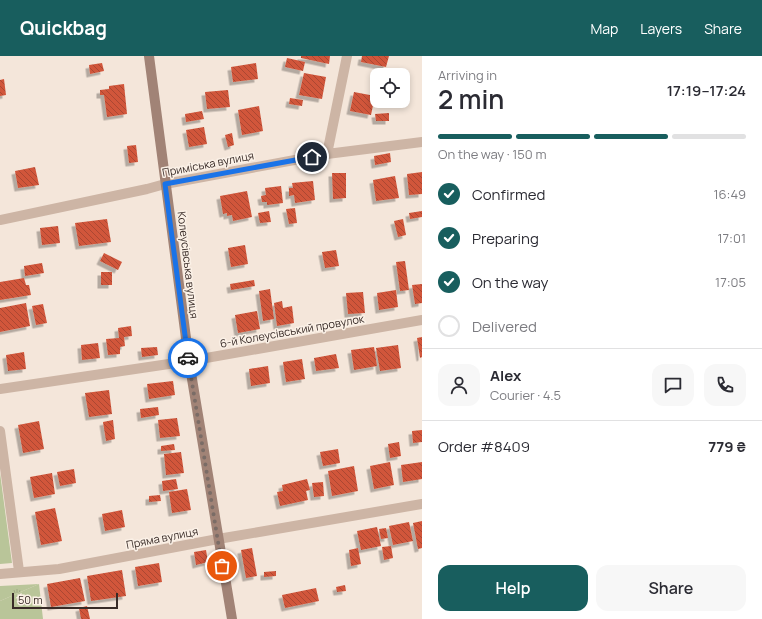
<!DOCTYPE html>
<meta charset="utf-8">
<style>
body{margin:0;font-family:Manrope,sans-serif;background:#f7f7f7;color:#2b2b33;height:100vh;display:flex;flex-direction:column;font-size:15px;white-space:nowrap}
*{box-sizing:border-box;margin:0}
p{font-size:13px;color:#7c7c81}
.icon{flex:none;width:22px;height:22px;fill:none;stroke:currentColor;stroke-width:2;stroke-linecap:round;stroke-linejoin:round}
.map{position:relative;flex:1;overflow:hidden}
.panel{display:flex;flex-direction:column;background:#fff;width:340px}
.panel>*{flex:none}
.fabs{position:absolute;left:370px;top:12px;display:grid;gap:8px}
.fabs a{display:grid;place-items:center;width:40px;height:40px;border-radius:8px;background:#fff;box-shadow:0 2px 6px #0003;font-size:20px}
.scale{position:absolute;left:12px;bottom:10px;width:106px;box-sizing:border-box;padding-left:4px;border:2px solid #382b27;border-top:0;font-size:11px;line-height:14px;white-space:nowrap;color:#382b27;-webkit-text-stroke:3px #fbf1e7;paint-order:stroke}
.pin{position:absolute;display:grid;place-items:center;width:34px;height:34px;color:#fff;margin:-17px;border:2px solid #fff;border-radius:50%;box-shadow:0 1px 4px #0007}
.courier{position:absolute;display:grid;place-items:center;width:40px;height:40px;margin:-20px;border:3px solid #1a73e8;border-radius:50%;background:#fff;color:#222;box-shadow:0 1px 5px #0007}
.head em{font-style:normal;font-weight:600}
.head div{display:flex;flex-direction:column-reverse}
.head{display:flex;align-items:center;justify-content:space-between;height:68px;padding:0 16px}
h1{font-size:26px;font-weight:600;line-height:30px}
.bar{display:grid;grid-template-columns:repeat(4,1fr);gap:6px 4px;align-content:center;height:48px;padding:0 16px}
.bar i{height:5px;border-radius:3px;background:#e1e1e2}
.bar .active{background:#185e5e}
.bar p{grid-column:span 4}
.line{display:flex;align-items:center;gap:10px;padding:0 16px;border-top:1px solid #e1e1e2}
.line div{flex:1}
.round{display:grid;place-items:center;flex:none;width:42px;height:42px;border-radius:12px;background:#f7f7f7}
ol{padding:0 16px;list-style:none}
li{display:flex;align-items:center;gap:12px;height:44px}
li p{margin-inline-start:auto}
li .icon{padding:4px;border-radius:50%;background:#185e5e;color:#fff;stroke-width:4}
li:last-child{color:#7c7c81}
li i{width:22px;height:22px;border:2px solid #e1e1e2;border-radius:50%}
.cta{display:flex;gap:8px;margin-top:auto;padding:8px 16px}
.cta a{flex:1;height:46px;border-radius:12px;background:#185e5e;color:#fff;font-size:16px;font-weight:600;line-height:46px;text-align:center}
.cta a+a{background:#f7f7f7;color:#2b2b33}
header{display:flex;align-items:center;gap:24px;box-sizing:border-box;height:56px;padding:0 20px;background:#185e5e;color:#fff}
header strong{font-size:19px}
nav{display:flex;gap:22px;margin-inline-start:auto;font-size:14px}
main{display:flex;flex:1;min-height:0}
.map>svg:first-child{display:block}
.grass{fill:url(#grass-tufts)}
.garden{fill:#b9c599}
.building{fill:url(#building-back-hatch);filter:url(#shadow)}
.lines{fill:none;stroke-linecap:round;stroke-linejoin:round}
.street{stroke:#cdb5a5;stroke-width:10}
.secondary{stroke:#a18376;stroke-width:10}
.done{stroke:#7a6c66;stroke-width:4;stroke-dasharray:0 7.2}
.route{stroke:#1a73e8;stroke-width:5}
.labels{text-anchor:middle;stroke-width:3;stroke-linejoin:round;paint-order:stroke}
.street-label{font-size:11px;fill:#382b27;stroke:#fbf1e7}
</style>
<header>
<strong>Quickbag</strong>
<nav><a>Map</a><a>Layers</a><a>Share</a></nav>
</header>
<main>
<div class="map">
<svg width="422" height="563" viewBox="0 0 422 563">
<defs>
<pattern id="grass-tufts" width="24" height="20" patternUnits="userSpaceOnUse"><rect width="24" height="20" fill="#b9c599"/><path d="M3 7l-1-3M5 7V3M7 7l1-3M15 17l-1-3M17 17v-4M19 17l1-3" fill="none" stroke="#a0a984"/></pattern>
<pattern id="building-back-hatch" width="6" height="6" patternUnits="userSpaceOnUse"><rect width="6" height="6" fill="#d1563b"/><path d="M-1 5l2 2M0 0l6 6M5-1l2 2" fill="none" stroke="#ab4732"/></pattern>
<filter id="shadow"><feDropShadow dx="-3.5" dy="3.5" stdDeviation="0" flood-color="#0004"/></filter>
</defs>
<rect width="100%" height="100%" fill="#f4e6da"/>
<path class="grass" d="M39,528L0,545V530Z"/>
<path class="garden" d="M0,417L12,507L0,508Z
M39,528L43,563H0V545Z"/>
<path class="building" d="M301,0H330L329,8L301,2Z
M362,0H389L386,11L361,6Z
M287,2L305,6L303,15L285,11Z
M102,7L104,15L90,18L89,9Z
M256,7L258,23L233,26L231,11Z
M304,17L326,21L322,43L299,39Z
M4,23L6,39L0,40V24Z
M124,28L127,58L107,61L104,39H100V34L109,33V30Z
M228,34L230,51L207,53L205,36Z
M354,36L375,40L371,59L350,55Z
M290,42L303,44L302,50L289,48Z
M259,50L263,75L242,79L238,54Z
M202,55L204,63L186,66L185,58Z
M389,57V65H376L375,58Z
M204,71L207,88L189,91L186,74Z
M232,77L234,89L228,91L225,79Z
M136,89L138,106L129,107L127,90Z
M390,97L391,106L375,109L374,100Z
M35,111L39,129L18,132L15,115Z
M422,116V138L409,139L407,118Z
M332,117H346V142L333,143Z
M395,120L399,142L376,145L373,124Z
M313,125L315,144L295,147L294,139L289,140V132H293L292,127Z
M281,130L283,147L267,149V146H262L261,140L266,139L265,132Z
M247,135L252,161L233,165L232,159L227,160V157L223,158L220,140Z
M295,152L297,167L289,168L286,153Z
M269,155L271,166L260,167L258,157Z
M422,155V161L410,163L409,157Z
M107,163L111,186L79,190L75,167Z
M403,163L406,179L398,181L394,165Z
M58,170L60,187L42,189L40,172Z
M245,189L248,208L231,211L228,192Z
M336,194L339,210L325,212L322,196Z
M104,197L122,206L118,214L100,205Z
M405,205L409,234L400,235L396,206Z
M42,207L44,217L25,220L24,210Z
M101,216H112V229H101Z
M24,222L26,229H29L31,239L0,244V226Z
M254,224L255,230L231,234L230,228Z
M422,228V247L415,248L412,229Z
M270,233L274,263L263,265L259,235Z
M396,234L398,251L379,254L377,237Z
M363,236L365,257L348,258L346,237Z
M282,245L283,252L292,250L294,267L277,270L274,247Z
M26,247L30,270L0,276V252Z
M43,248L47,267L36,269L32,250Z
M257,255L260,273L238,277L235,259Z
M131,270L132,280L124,281L125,290L120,291V298L108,299L106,283L119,282L118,272Z
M422,281V301L420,302L417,282Z
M98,287L100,302L82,304L81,289Z
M398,289L401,312L380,315L376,292Z
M157,291L158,299L142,301L141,292Z
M374,291L377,310L354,314L351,294Z
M24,296L26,313L8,315L6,299Z
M336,298L339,312L316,315L314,302Z
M302,303L305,323L286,326L283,306Z
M268,310L270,327L251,330L249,313Z
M173,325L175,339L149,343L147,328Z
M109,334L112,358L89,361L85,337Z
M158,351L159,359L141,362L140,353Z
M177,362L180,380L160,382L158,364Z
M113,364L115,383L106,385L103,366Z
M39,365L44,393L23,397L18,369Z
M422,374V386L413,387L412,375Z
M399,386L401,400L390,402L388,388Z
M174,388L175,394L161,395V390Z
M338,393L340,407L323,410L320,396Z
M181,396L184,417L166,419L164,398Z
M390,406L394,429L374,433L370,410Z
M422,406V423L403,426L401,409Z
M354,410L358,435L332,440L328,415Z
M74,413L76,427L60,430L57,416Z
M52,417L55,438L34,442L30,421Z
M176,423L178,433L163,435L162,425Z
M307,423L310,434L306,435L308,444L280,450L277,436L283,435L282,429Z
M323,426L324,440L314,441L312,427Z
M187,433L191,454L172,457L169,436Z
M160,439L161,445L149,446V440Z
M55,452L62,485L41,489L35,456Z
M122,454L125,471L105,475L102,458Z
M422,465V492L418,493L413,467Z
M409,466L413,485L393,489L389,470Z
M377,471L381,490L361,494L357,475Z
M386,472L388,482L381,483L379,473Z
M391,490L393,502L384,504L382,491Z
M252,492L257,520L246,522L241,494Z
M358,492L361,508L351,510L349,494Z
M206,494L208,506L196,509L194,496Z
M159,507L162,526L138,530L135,511Z
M122,514L126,540L91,545L87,520Z
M276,515V520L264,521V516Z
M80,522L85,545L51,551L47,528Z
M345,529L346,535L337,536L336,531Z
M316,532L319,545L285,552L282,539Z
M87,550L90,563H81L79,552Z"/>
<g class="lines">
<path class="street" d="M327,98L347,0
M0,164L147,133L165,128L327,98L422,86
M0,333L189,305L422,264
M0,375L19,515
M0,518L59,513L218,483L422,448"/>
<path class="secondary" d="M149,0L189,305L232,563"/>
</g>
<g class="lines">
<path class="done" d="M188,302L222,510"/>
<path class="route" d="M188,302L165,128L312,101"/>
</g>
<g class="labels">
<g class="street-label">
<text transform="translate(208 108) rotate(-11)" y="4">Приміська вулиця</text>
<text transform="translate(188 209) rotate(83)" y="4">Колеусівська вулиця</text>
<text transform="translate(292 275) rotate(-10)" y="4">6-й Колеусівський провулок</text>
<text transform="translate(162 482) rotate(-11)" y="4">Пряма вулиця</text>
</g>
</g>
</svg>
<div class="fabs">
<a><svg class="icon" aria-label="locate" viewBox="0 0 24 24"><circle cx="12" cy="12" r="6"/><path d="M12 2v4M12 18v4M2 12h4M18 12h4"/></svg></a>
</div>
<div class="scale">50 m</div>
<div class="pin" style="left:222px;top:510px;background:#ea580c"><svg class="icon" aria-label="bag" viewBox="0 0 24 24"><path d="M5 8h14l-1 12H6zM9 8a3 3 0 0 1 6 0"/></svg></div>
<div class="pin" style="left:312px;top:101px;background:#1f2937"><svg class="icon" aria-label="home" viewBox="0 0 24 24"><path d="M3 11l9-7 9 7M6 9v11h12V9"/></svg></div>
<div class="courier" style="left:188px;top:302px"><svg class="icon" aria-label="car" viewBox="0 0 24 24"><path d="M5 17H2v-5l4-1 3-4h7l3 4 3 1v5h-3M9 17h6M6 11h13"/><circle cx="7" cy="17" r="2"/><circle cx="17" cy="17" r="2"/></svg></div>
</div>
<section class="panel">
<div class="head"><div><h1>2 min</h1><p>Arriving in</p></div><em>17:19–17:24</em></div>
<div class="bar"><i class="active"></i><i class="active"></i><i class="active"></i><i></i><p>On the way · 150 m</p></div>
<ol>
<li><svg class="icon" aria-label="check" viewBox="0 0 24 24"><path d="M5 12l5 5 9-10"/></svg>Confirmed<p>16:49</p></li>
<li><svg class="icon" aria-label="check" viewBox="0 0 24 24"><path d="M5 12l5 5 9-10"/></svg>Preparing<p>17:01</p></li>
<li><svg class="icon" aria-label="check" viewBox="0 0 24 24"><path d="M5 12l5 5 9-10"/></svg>On the way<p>17:05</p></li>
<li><i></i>Delivered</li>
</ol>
<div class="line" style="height:72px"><a class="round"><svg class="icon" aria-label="person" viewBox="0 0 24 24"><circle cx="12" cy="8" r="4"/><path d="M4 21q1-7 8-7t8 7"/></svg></a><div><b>Alex</b><p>Courier · 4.5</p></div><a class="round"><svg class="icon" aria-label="chat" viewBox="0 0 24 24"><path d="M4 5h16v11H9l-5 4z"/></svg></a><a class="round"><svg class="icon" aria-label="phone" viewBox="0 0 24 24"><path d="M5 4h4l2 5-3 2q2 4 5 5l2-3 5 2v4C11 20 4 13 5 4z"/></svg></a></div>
<div class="line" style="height:52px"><div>Order #8409</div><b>779 ₴</b></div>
<div class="cta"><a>Help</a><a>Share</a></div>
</section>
</main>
